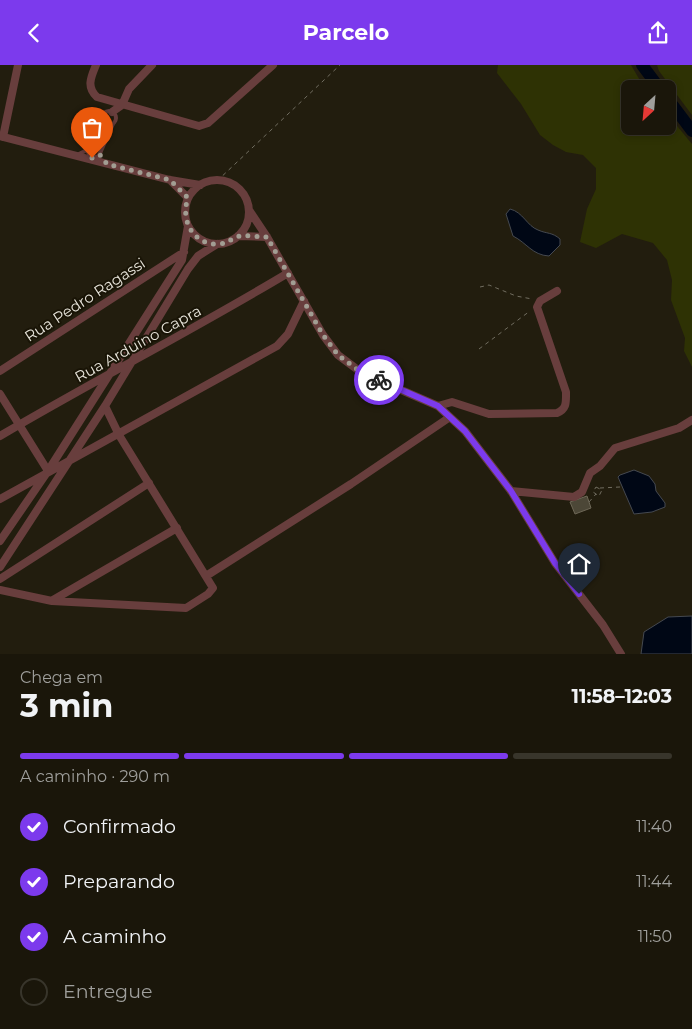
<!DOCTYPE html>
<html lang="pt">
<meta charset="utf-8">
<style>
body{margin:0;font-family:Montserrat,sans-serif;background:#272318;color:#f1f3f6;height:100vh;display:flex;flex-direction:column;font-size:19px;white-space:nowrap}
*{box-sizing:border-box;margin:0}
p{font-size:16px;color:#9f9f9c}
.icon{flex:none;width:28px;height:28px;fill:none;stroke:currentColor;stroke-width:2;stroke-linecap:round;stroke-linejoin:round}
.map{position:relative;height:589px;overflow:hidden}
.side{display:flex;flex-direction:column;background:#1a160a;flex:1}
.side>*{flex:none}
.needle{width:32px;rotate:206deg}
.tools{position:absolute;left:621px;top:15px;display:grid;gap:10px}
.tools a{display:grid;place-items:center;width:55px;height:55px;border-radius:8px;background:#1a160a;box-shadow:0 2px 8px #0003,0 0 0 1px #38352b;font-size:25px}
.pin{position:absolute;display:grid;place-items:center;width:42px;height:42px;color:#fff;margin:-51px -21px;border-radius:50% 50% 50% 0;rotate:-45deg;box-shadow:0 0 5px #0007}
.pin .icon{rotate:45deg}
.courier{position:absolute;display:grid;place-items:center;width:50px;height:50px;margin:-25px;border:4px solid #7c3aed;border-radius:50%;background:#fff;color:#222;box-shadow:0 1px 6px #0007}
.headline em{font-style:normal;font-weight:700}
.headline div{display:flex;flex-direction:column-reverse}
.headline{display:flex;align-items:center;justify-content:space-between;height:85px;padding:0 20px}
h1{font-size:32px;font-weight:700;line-height:38px}
.bar{display:grid;grid-template-columns:repeat(4,1fr);gap:8px 5px;align-content:center;height:60px;padding:0 20px}
.bar i{height:6px;border-radius:4px;background:#38352b}
.bar .active{background:#7c3aed}
.bar p{grid-column:span 4}
ol{padding:0 20px;list-style:none}
li{display:flex;align-items:center;gap:15px;height:55px}
li p{margin-inline-start:auto}
li .icon{padding:5px;border-radius:50%;background:#7c3aed;color:#fff;stroke-width:4}
li:last-child{color:#9f9f9c}
li i{width:28px;height:28px;border:2px solid #38352b;border-radius:50%}
header{display:flex;justify-content:space-between;align-items:center;height:65px;padding:0 20px;background:#7c3aed;color:#fff;font-size:22px;font-weight:700}
.map>svg:first-child{display:block}
.green{fill:#2e3204}
.water{fill:#000715;stroke:#454950}
.lines{fill:none;stroke-linecap:round;stroke-linejoin:round}
.river{stroke:#000715;stroke-width:12}
.building{fill:#4c4737;stroke:#6e6857}
.path{stroke:#716d60;stroke-width:1;stroke-dasharray:4 4;stroke-linecap:butt}
.service{stroke:#683e3d;stroke-width:4}
.minor{stroke:#683e3d;stroke-width:8}
.done{stroke:#a29e93;stroke-width:5;stroke-dasharray:0 9}
.route{stroke:#7c3aed;stroke-width:6}
.labels{text-anchor:middle;stroke-width:4;stroke-linejoin:round;paint-order:stroke}
.street-label{font-size:15px;fill:#e7e4da;stroke:#191406}
</style>
<header><svg class="icon" aria-label="back" viewBox="0 0 24 24"><path d="M15 5l-7 7 7 7"/></svg>Parcelo<svg class="icon" aria-label="share" viewBox="0 0 24 24"><path d="M12 15V3M7 8l5-5 5 5M5 13v7h14v-7"/></svg></header>
<div class="map">
<svg width="692" height="589" viewBox="0 0 692 589">
<rect width="100%" height="100%" fill="#221d0e"/>
<path class="green" d="M498,0H631L645,24H630V61H668V50L692,79V302L684,286L685,273L671,235L672,215L667,195L653,178L622,169L596,183L580,177L587,144L596,124V103L583,90L566,87L553,80L540,70L521,39L497,8Z
M657,0H692V50L659,6Z"/>
<path class="water" d="M510,144C523,147 527,161 538,165C547,169 552,167 560,174V180L549,191C532,190 527,178 513,171L506,149Z
M634,405L649,411L655,419L656,426L665,438V442L652,447L634,449L618,412L620,410Z
M692,551V589H641L644,567L668,552Z"/>
<g class="lines">
<path class="river" d="M642,0L660,24
M668,34L692,66"/>
</g>
<path class="building" d="M587,431L591,443L575,449L570,437Z"/>
<g class="lines">
<path class="path" d="M217,116L340,0
M480,222L489,220L516,231L532,234
M479,284L530,246
M596,422L602,425L599,431L593,427Z
M600,423L620,422
M589,437L596,429"/>
<path class="service" d="M102 53a7 7 0 1 1 14 0a7 7 0 1 1-14 0Z
M91,80L102,55
M101,86L113,59
M77,90L87,85L93,79L99,81L101,86L98,92L90,91L87,85"/>
<path class="minor" d="M96,0C91,12 86,22 97,32L199,61L208,58L273,0
M112,47L122,40L129,24L152,0
M0,71L170,115L200,120
M3,72L18,0
M170,115L188,133
M185 147a32 32 0 1 1 64 0a32 32 0 1 1-64 0Z
M249,145L267,172L323,270L338,290L362,308L438,341L465,366L511,426L555,498L603,560L621,589
M238,171L267,172
M0,306L184,187
M0,329L48,406
M438,341L452,337L489,349L557,348C567,344 566,337 566,327L537,242L540,236L557,226
M0,371C95,315 193,265 288,208
M511,426L574,432L582,427L590,408L600,401L615,383L679,363L692,355
M0,434L277,281L288,269L304,236
M0,476L48,406L182,195L188,161
M0,502L105,341L188,204L198,191L217,179
M206,511L351,419L450,352
M0,514L149,418
M0,525L52,536L186,543L208,529L213,523L119,370L105,341
M53,535L177,463"/>
</g>
<g class="lines">
<path class="done" d="M92,93L100,90L107,99L170,115L188,133C180,155 193,180 218,179C227,179 232,173 240,171C248,170 259,172 267,172L323,270L338,290L362,308L379,315"/>
<path class="route" d="M379,315L438,341L465,366L511,426L555,498L579,529"/>
</g>
<g class="labels">
<g class="street-label">
<text transform="translate(85 235) rotate(-33)" y="5">Rua Pedro Ragassi</text>
<text transform="translate(138 279) rotate(-29)" y="5">Rua Arduino Capra</text>
</g>
</g>
</svg>
<div class="tools">
<a><svg class="needle" viewBox="-14 -14 28 28"><path d="M0-13l5 13h-10z" fill="#e53935"/><path d="M0 13l5-13h-10z" fill="#9f9f9c"/></svg></a>
</div>
<div class="pin" style="left:92px;top:93px;background:#ea580c"><svg class="icon" aria-label="bag" viewBox="0 0 24 24"><path d="M5 8h14l-1 12H6zM9 8a3 3 0 0 1 6 0"/></svg></div>
<div class="pin" style="left:579px;top:529px;background:#1f2937"><svg class="icon" aria-label="home" viewBox="0 0 24 24"><path d="M3 11l9-7 9 7M6 9v11h12V9"/></svg></div>
<div class="courier" style="left:379px;top:315px"><svg class="icon" aria-label="bike" viewBox="0 0 24 24"><circle cx="6" cy="16" r="4"/><circle cx="18" cy="16" r="4"/><path d="M6 16l4-8h5l3 8M10 8l3 8H6M13 5h3"/></svg></div>
</div>
<section class="side">
<div class="headline"><div><h1>3 min</h1><p>Chega em</p></div><em>11:58–12:03</em></div>
<div class="bar"><i class="active"></i><i class="active"></i><i class="active"></i><i></i><p>A caminho · 290 m</p></div>
<ol>
<li><svg class="icon" aria-label="check" viewBox="0 0 24 24"><path d="M5 12l5 5 9-10"/></svg>Confirmado<p>11:40</p></li>
<li><svg class="icon" aria-label="check" viewBox="0 0 24 24"><path d="M5 12l5 5 9-10"/></svg>Preparando<p>11:44</p></li>
<li><svg class="icon" aria-label="check" viewBox="0 0 24 24"><path d="M5 12l5 5 9-10"/></svg>A caminho<p>11:50</p></li>
<li><i></i>Entregue</li>
</ol>
</section>
